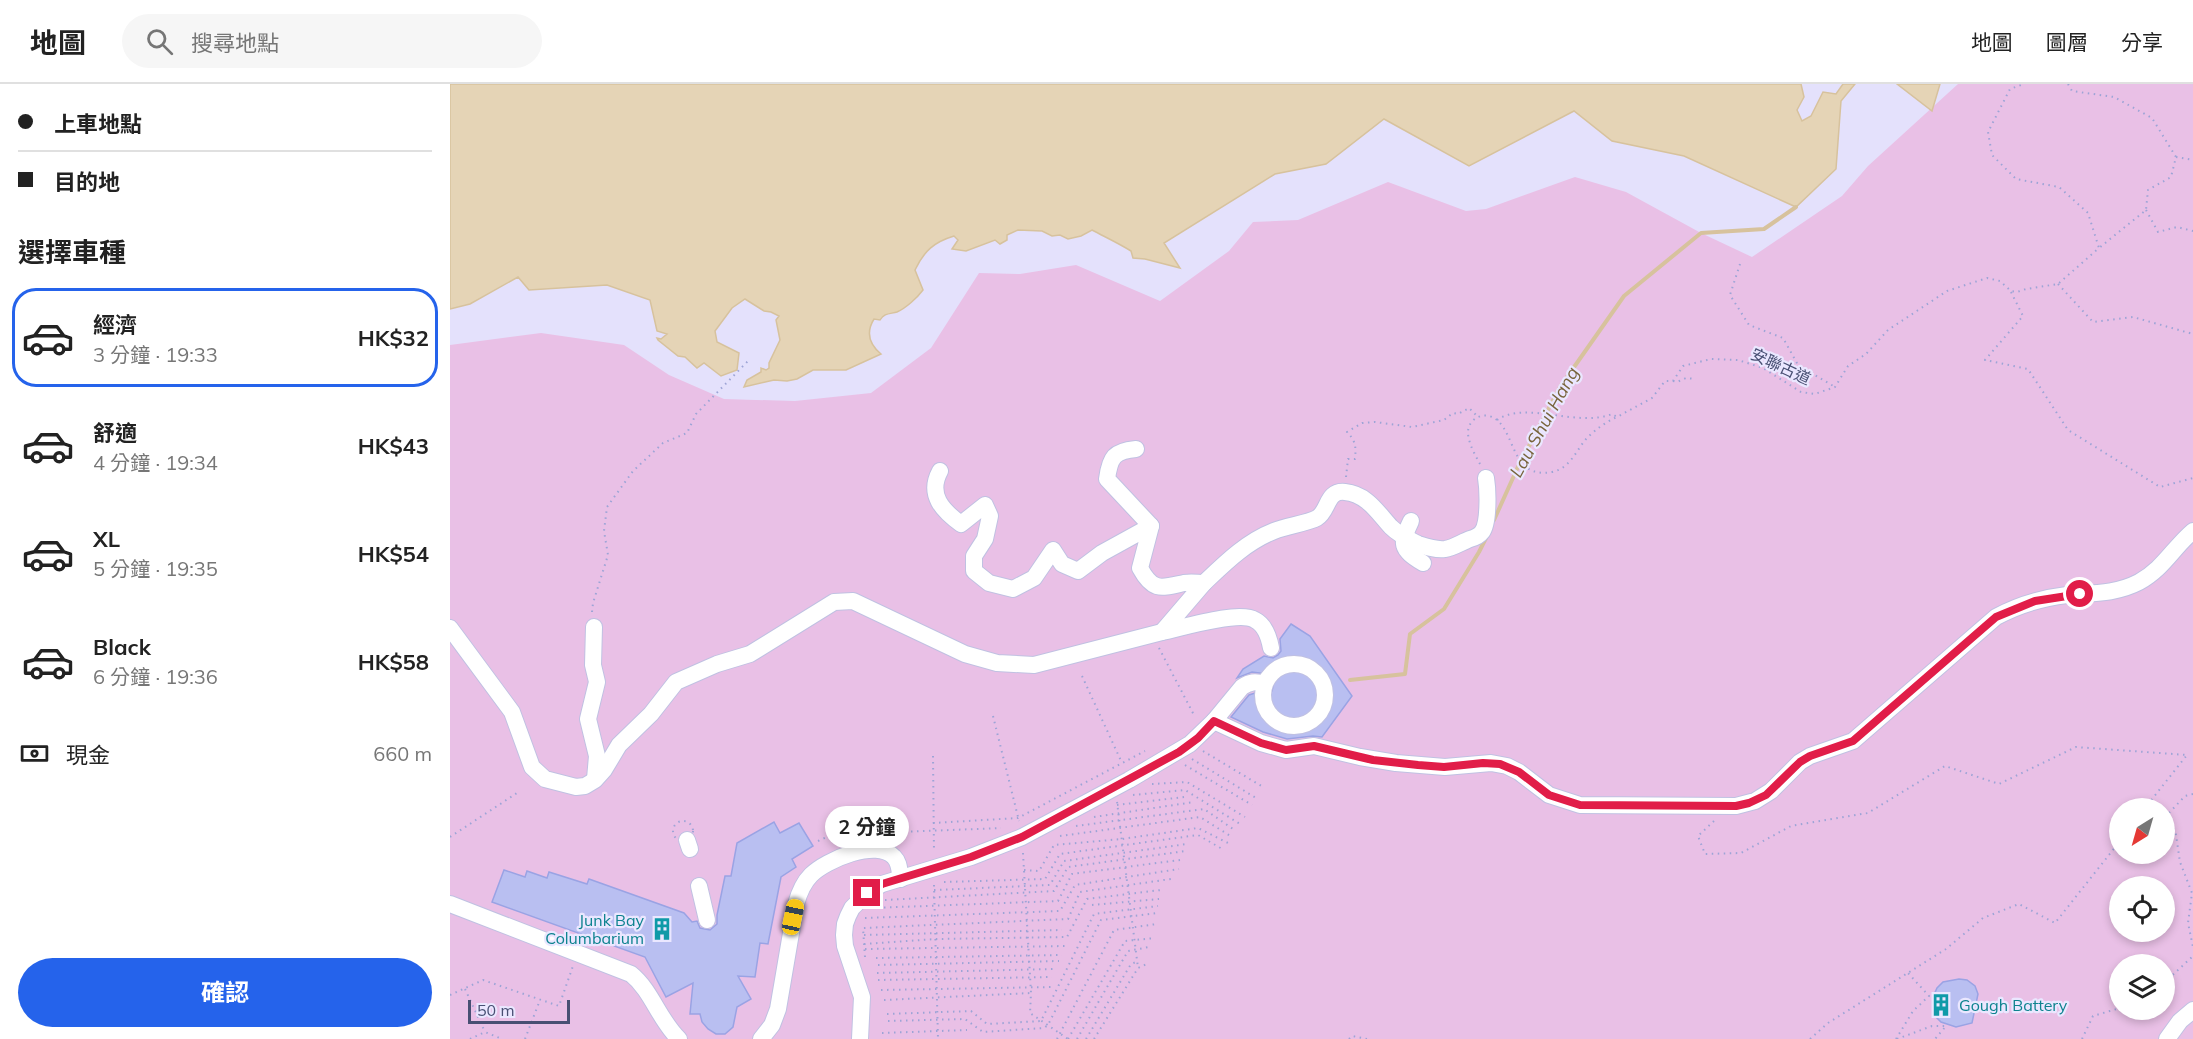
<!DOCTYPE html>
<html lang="zh-TW">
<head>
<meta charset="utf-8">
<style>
	:root { --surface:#fff; --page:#f6f6f6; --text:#222; --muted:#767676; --line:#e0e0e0; --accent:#2563eb }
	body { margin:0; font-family:Mulish,"Noto Sans TC",sans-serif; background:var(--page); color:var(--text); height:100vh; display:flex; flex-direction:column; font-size:22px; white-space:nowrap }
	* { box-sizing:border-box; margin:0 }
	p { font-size:20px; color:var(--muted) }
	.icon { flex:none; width:33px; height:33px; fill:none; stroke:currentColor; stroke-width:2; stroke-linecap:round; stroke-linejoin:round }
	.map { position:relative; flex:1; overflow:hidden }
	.details { display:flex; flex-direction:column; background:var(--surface); width:450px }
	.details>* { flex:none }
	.top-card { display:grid; align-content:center; height:132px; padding:0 18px; background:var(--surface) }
	.needle { width:39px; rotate:217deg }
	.controls { position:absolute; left:1659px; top:714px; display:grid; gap:12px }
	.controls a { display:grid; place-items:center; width:66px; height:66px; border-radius:50%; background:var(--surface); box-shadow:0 3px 9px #0003; font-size:30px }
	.scale { position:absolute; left:18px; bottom:15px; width:102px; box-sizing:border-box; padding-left:6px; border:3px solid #484f73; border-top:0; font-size:16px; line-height:21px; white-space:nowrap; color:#484f73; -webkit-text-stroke:4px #eae7ff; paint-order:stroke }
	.end { position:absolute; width:27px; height:27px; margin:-14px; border:8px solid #e11d48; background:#fff; box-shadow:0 0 0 3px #fff }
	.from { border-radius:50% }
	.bubble { position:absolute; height:42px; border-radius:21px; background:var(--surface); box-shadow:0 3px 9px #0003; font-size:20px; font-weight:700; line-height:42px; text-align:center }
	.car { position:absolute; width:18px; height:36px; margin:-18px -9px; border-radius:8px; box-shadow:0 0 4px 2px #0007; background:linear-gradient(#f5c518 24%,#345 0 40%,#f5c518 0 76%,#345 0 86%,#f5c518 0) }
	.top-card b { display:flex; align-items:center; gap:21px; height:57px; font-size:22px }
	.top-card b+b { border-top:2px solid var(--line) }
	.top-card i { width:15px; height:15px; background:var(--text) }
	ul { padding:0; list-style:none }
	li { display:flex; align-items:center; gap:18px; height:99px; margin:0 12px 9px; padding:0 6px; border:3px solid transparent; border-radius:24px }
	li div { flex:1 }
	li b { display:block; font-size:22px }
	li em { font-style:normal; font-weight:700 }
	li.current { border-color:var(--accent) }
	li>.icon { width:54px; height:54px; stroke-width:1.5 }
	h2 { padding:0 18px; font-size:27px; line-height:72px }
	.pay { display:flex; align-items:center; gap:15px; height:66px; padding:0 18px; font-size:22px }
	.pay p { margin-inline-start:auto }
	.action { display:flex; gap:12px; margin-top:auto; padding:12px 18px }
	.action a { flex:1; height:69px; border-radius:36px; background:var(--accent); color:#fff; font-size:24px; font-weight:700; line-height:69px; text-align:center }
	header { display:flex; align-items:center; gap:36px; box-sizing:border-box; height:84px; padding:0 30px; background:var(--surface); border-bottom:2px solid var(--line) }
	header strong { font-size:28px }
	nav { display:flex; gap:33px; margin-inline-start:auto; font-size:21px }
	.search { width:420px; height:54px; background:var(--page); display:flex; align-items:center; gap:15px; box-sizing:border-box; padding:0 21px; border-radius:33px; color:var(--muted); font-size:22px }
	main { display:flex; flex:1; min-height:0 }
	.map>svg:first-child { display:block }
</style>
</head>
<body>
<header>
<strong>地圖</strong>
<div class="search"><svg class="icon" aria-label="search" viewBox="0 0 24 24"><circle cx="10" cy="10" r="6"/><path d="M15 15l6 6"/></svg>搜尋地點</div>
<nav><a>地圖</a><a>圖層</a><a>分享</a></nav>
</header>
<main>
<section class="details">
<div class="top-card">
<b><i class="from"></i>上車地點</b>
<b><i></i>目的地</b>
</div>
<h2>選擇車種</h2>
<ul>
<li class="current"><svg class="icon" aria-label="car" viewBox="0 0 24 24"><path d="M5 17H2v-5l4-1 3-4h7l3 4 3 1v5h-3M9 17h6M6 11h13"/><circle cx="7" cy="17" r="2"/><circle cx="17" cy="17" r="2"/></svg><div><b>經濟</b><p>3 分鐘 · 19:33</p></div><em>HK$32</em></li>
<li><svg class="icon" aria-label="car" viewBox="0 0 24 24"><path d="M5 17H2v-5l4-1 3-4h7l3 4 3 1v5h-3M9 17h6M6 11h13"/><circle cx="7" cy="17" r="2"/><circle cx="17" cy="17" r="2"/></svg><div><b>舒適</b><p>4 分鐘 · 19:34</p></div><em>HK$43</em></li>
<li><svg class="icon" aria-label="car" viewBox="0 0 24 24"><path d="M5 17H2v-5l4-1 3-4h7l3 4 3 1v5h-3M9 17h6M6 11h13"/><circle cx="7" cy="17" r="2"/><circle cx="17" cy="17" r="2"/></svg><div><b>XL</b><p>5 分鐘 · 19:35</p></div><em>HK$54</em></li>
<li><svg class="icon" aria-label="car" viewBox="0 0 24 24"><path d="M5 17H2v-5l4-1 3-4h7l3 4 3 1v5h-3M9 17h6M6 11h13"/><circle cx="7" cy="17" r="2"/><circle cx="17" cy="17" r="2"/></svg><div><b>Black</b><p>6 分鐘 · 19:36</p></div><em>HK$58</em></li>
</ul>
<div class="pay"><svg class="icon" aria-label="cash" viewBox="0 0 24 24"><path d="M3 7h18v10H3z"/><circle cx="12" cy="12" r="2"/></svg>現金<p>660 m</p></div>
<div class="action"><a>確認</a></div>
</section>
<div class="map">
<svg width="1743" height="955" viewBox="0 0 1743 955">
	<rect width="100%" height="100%" fill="#e4e1fc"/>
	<!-- green -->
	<path fill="#e9c0e6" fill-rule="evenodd" d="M1508,0H1743V955H0V261L91,249L174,261L219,291L274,315L345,317L421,309L481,264L529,189L570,190L626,181L710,217L779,167L803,138L848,136L938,98L1016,127L1036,125L1125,93L1176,108L1251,149L1302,173L1392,112L1418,82ZM1670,724H1714V770H1670ZM1670,802H1714V848H1670ZM1670,880H1714V926H1670Z"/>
	<!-- water -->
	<g fill="#e5d4b6" stroke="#d7c29d" stroke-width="1.5">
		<path d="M0,0H1351L1354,13L1347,26L1352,37L1361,32L1373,8L1386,10L1393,0H1405L1391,17L1386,85L1346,123L1234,72L1162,57L1124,27L1019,82L934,35L876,80L825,90L714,159L730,184L695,175L683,174L681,167C668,159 655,153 642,146L631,152L618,155L610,151L602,152L592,147L568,146L557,151V156L550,160L545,156L516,167L502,165L508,156L504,152C484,158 474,167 465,186L473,206C467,214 456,224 447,228C440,230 434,229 430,236L424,235C416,248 419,260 431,270L396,286H363L347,295L337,297L324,296L294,303L297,296L311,288V284L316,286L319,284V279L330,256L326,236L329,232L321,228L314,227L295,215L282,224L265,247L267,258L289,269L287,286L271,292L254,279L247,284L235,273L228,272L208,256L207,254L211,255L217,250L207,247L200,216L157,201L79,206L68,193L20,220L0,225Z"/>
		<polygon points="1447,0 1490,0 1482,27"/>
	</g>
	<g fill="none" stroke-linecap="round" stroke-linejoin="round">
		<!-- stream -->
		<g stroke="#d7c29d" stroke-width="4">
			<polyline points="1044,436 1067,385 1110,303 1174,212 1251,149 1314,145 1346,123"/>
			<polyline points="900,596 955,590 960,550 994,525 1029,468 1036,454"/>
		</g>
	</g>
	<!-- building -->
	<g fill="#b9bff1" stroke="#9aa3e4" stroke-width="1.5">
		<polygon points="841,540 860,552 902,612 872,653 863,652 837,655 813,648 781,633 799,611 805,609 816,610 822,607 824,597 817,590 802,588 787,594 793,585 814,572 823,574 828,571 831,567 830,555"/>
		<polygon points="324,738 330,749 349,739 363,762 342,775 346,783 331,793 318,860 310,859 305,893 288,892 301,915 287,923 283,943 275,950 266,950 258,945 252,938 250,930 240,930 243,899 216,913 195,873 42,818 54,786 75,793 77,787 97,794 99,788 137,800 139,795 234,829 242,838 247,837 250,844 260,846 267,840 267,831 275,792 281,792 287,759"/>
		<polygon points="1509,895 1517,896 1525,902 1528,910 1522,939 1506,943 1491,938 1486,933 1484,928 1483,913 1487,904 1493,898"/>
	</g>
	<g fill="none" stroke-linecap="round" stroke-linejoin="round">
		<!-- minor casing -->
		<g stroke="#c0c1e2" stroke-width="18">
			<g id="minor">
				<path d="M686,365C664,367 660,373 657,395L701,442"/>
				<path d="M490,387C477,411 493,427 511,440L535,421L540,432L535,455L524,472V487L539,499L563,505L584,494L603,466L612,480L628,487L652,469L701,442L690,484C703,508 711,504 734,499C741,498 748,499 754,499L712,548C732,544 789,526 805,536C815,541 819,553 821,564"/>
				<path d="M961,437C950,460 950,465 973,479"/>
				<path d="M754,499C775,479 796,458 824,447C836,442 858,439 867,434C879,427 876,406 895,408C917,410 928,429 941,443C949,451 958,455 968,460C977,463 985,466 995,465C1003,464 1012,458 1020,455C1024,454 1029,452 1032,448C1039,439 1038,406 1036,394"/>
				<polyline points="144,543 143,581 147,598 138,635 147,672 145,695"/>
				<polyline points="0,544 62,628 82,683 95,695 126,703 135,702 145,696 154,686 169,661 201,630 226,598 267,580 300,570 384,518 403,517 515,570 547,579 584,581 712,548"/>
				<circle cx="844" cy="611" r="31"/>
				<path d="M764,637L811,659L836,666L864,662L910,673L946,679L995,683L1041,679L1057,682L1069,688L1099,711L1130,721L1286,722L1305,717L1321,707L1350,678L1360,672L1403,657L1546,533C1568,521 1592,514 1617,511C1643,509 1666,510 1689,498C1713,485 1723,464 1743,447"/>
				<polyline points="237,756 240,765"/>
				<polyline points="249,802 257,836"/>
				<path d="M0,820L181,890C202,907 209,936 229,955"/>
				<path d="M311,955L322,941L328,925L346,820C349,809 353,799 361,791C376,776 427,754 444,773C450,779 449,787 451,795"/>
				<path d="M410,955L412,913L395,862L394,851L395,840L398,832L402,824L417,809L432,800L521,773L572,753L679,696L740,660L764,637L792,603C800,598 805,597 814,600"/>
				<polyline points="1717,955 1730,937 1743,926"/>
			</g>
		</g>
		<!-- path -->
		<g stroke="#9da4d6" stroke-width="2" stroke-dasharray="1.5 4.5" stroke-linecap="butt">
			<polyline points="1618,0 1622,7 1664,13 1702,34 1726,73 1721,93 1698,106 1696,126 1649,164"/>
			<polyline points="1726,73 1743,76"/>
			<polyline points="1696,126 1708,148 1727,143 1743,147"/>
			<polyline points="1290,180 1280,211 1299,241 1333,254 1348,281 1385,303"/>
			<polyline points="1608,200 1643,238 1683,233 1743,250"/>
			<polyline points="1561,208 1573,232 1535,276 1578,285 1618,346 1710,403 1743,394"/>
			<polyline points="1223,297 1227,298 1236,294 1246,295"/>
			<path d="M1047,336C1076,316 1127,344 1162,330L1167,333L1202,314L1215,297H1223L1233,282L1261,275L1288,276L1313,284L1351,308L1365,310L1385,303L1398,282L1416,270L1438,246L1497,207L1537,194L1550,197L1561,207L1567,208L1576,205L1608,200L1649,164L1638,129L1609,103L1566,95L1542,71L1538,48L1560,5L1574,0"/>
			<path d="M1030,380C1025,371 1019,360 1018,350C1017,334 1035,326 1047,336C1066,352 1062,395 1102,388C1121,384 1126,366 1137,354C1146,345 1156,338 1167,333"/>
			<path d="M896,393L898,375H905C906,363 906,357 897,348L912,339L925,338L962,343L994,336L1003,329L1008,330L1019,324L1027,332"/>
			<polyline points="142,528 143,519 158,471 154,447 157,423 183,387 213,359 237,349 246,330 300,275"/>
			<polyline points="709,564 745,633"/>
			<polyline points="632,592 672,679"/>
			<polyline points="543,632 569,737"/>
			<polyline points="753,667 813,703"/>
			<polyline points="483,672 484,768"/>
			<polyline points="742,675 806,714"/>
			<polyline points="735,681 802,721"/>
			<polyline points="702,700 737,698 795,733"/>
			<polyline points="1743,710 1735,712 1718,730 1726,751 1730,778 1742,809 1738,839 1743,863"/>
			<polyline points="683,711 735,706 790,740"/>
			<polyline points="667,718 688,884"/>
			<polyline points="667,721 734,713"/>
			<polyline points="644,733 744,718"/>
			<polyline points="1264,737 1248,752 1255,770 1291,769 1341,742 1418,729 1495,682 1549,700 1626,663 1737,671 1695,724"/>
			<circle cx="233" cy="747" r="10"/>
			<polyline points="483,739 568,734 695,667"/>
			<polyline points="626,742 754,725 786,747"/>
			<polyline points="425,749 551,744"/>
			<polyline points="610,752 750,733 782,753"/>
			<polyline points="0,753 67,709"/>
			<polyline points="368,757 379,752 416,750"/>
			<polyline points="573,769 581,909 580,929 618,955"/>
			<polyline points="574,786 589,787 604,761 672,755 748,744 778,759"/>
			<polyline points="494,798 595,795 610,770 748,751 774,766"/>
			<polyline points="484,801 488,955"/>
			<polyline points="484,806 600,801 614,777 737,760"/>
			<polyline points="435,816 604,807 618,783 736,767"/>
			<polyline points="642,821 709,815"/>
			<polyline points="422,824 608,817 622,790 730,776"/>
			<polyline points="415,834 610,827 625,801 729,785"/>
			<polyline points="414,851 612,846"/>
			<polyline points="414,860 486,855 617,853 637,815 711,806"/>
			<polyline points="415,865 616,862"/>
			<polyline points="415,873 413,844 618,835 630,808 721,795"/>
			<polyline points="426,874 612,871"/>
			<polyline points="428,881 609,877"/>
			<polyline points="427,889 604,885"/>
			<polyline points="428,896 602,893"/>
			<polyline points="1714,899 1743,872"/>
			<polyline points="15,905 35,948"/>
			<polyline points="431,906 602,903"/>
			<polyline points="0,911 33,896 109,922 123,882"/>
			<polyline points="434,916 581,909"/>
			<polyline points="437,930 521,927 537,940 591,937 644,830 708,822"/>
			<polyline points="438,937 515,935 533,948 594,944 598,941 651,836 708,829"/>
			<polyline points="432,949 517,946"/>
			<polyline points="20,955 35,948 52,955"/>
			<polyline points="75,955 90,916"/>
			<polyline points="607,955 664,846 707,840"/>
			<polyline points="618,955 675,857 705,854"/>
			<polyline points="627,955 678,867 699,863"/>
			<polyline points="636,955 681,880 686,878"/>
			<polyline points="644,955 688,884 699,879"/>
			<polyline points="899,955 902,952 917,955"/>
			<polyline points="1360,955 1378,939 1496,865 1533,834 1569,820 1605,839 1670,757"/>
			<polyline points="1446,955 1463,927 1479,912 1458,889"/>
			<polyline points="1447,955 1482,942 1496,942 1485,955"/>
			<polyline points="1632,955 1643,932 1670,924"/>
		</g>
		<!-- minor -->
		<use href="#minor" stroke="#fff" stroke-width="16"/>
	</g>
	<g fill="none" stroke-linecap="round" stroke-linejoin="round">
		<!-- route -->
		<polyline stroke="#e11d48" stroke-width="8" points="417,809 432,800 521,773 572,753 729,668 748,654 764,637 811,659 836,666 864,662 923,676 968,681 994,683 1033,679 1050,680 1069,688 1099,711 1130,721 1286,722 1299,719 1316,711 1350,678 1360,672 1403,657 1546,533 1585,517 1630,510"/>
	</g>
	<!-- icons -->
	<defs>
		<g id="building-bare" transform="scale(1.8)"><path d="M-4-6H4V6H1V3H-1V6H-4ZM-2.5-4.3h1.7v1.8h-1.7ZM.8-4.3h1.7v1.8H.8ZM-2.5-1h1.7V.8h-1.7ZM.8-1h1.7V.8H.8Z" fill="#0f9aa8" stroke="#eae7ff" stroke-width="2.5" paint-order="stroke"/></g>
	</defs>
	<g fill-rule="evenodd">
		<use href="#building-bare" x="212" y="845"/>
		<use href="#building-bare" x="1491" y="921"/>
	</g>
	<g text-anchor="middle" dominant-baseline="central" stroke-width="4.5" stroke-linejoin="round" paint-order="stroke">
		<!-- street labels -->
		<g font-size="16" fill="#484f73" stroke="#eae7ff">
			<text transform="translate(1331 282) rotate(25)">安聯古道</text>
		</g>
		<!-- culture labels -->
		<g font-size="16" fill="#0d838f" stroke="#eae7ff" text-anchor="end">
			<text x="194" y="836">Junk Bay<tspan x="194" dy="18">Columbarium</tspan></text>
			<text x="1509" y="921" text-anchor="start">Gough Battery</text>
		</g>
		<!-- water labels -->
		<g font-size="18" font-style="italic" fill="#78643c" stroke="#eae7ff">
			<text transform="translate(1094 338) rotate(-61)">Lau Shui Hang</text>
		</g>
	</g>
</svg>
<div class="controls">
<a><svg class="needle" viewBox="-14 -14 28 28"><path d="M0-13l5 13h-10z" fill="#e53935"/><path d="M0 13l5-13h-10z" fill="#767676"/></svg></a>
<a><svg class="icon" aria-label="locate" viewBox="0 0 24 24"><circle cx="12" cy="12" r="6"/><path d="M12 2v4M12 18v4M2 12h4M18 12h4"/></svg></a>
<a><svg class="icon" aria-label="layers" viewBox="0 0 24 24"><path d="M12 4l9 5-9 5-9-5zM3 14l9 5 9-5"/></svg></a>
</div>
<div class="scale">50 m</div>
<i class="end from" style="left:1630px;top:510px"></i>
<i class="end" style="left:417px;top:809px"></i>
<div class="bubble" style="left:375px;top:722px;width:84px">2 分鐘</div>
<i class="car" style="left:343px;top:833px;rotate:12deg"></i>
</div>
</main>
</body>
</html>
